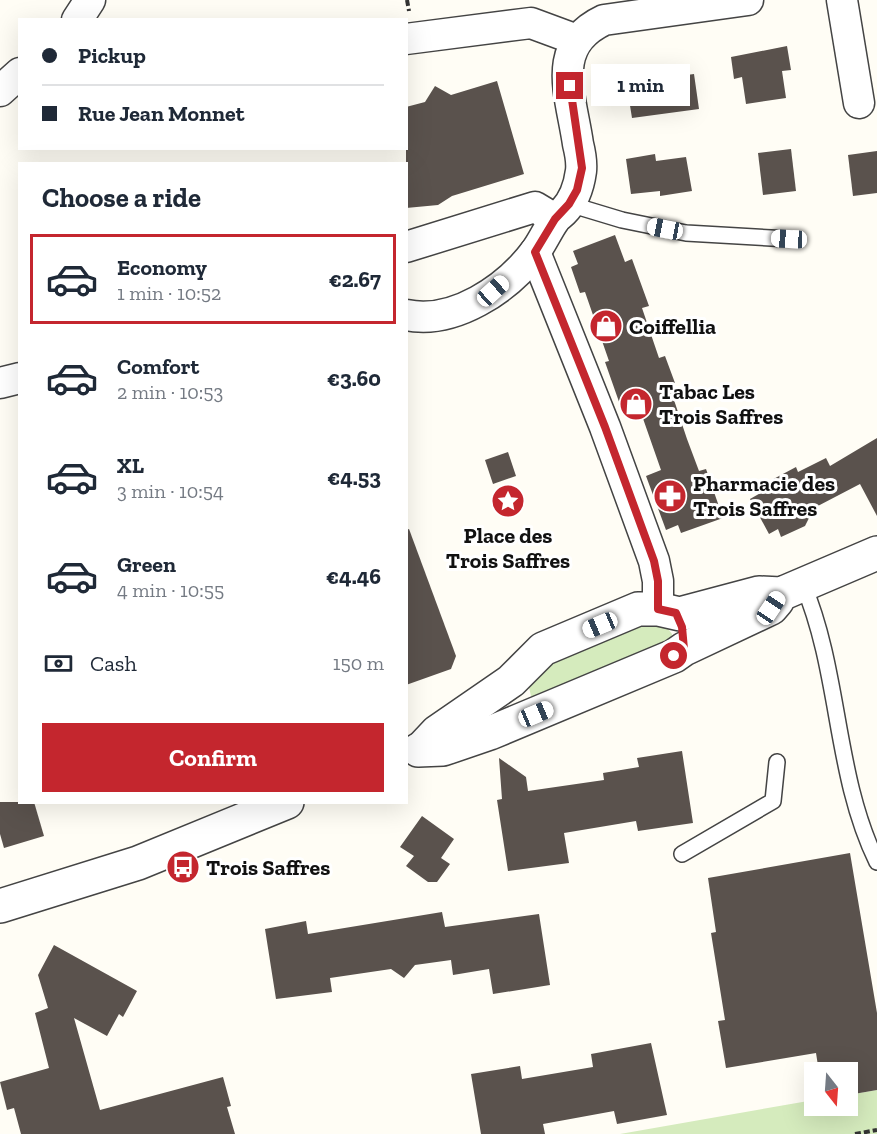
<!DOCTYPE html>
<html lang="en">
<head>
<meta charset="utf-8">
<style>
	:root { --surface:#fff; --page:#f6f6f7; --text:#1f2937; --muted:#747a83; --line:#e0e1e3; --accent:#c4262e }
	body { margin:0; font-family:"Zilla Slab",serif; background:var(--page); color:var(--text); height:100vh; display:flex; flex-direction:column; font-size:22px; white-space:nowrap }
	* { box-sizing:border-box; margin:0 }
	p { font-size:20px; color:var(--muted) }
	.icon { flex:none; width:33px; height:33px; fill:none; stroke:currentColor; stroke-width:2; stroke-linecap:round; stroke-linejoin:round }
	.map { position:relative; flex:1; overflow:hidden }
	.panel { position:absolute; left:18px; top:162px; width:390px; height:642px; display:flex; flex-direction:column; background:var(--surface); border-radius:0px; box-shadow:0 6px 24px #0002 }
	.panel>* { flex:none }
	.guide { position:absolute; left:18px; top:18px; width:390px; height:132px; border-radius:0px; box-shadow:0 6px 24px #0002; display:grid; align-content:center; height:132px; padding:0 24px; background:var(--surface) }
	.needle { width:39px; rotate:163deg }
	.buttons { position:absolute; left:804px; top:1062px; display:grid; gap:12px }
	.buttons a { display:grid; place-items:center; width:54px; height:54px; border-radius:0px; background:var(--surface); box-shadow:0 6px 24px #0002; font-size:30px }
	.end { position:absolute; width:27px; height:27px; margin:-14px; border:8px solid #c4262e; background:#fff; box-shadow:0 0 0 3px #fff }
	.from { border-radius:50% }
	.bubble { position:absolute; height:42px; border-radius:0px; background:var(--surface); box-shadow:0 6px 24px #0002; font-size:20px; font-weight:700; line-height:42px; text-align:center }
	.car { position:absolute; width:18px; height:36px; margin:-18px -9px; border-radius:8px; box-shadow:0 0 4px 2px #0007; background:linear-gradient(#fff 24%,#345 0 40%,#fff 0 76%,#345 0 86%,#fff 0) }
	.guide b { display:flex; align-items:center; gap:21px; height:57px; font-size:22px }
	.guide b+b { border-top:2px solid var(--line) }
	.guide i { width:15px; height:15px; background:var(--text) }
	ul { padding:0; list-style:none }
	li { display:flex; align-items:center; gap:18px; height:90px; margin:0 12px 9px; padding:0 12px; border:3px solid transparent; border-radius:0px }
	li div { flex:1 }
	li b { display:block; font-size:22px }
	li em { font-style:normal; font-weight:700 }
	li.selected { border-color:var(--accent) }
	li>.icon { width:54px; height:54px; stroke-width:1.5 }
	h2 { padding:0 24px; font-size:27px; line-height:72px }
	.pay { display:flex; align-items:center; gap:15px; height:66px; padding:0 24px; font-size:22px }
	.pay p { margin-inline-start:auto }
	.primary-button { display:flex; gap:12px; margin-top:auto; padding:12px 24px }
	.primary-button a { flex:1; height:69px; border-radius:0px; background:var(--accent); color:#fff; font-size:24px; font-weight:700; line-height:69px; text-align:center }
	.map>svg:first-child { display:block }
</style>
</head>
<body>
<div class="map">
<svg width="877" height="1134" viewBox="0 0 877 1134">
	<rect width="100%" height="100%" fill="#fffdf5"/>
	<!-- green -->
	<g fill="#d5ebbd">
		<path d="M663,622L672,634L671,643L541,702L531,696L528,683L529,672C569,655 622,625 663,622Z"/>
		<polygon points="877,1090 877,1134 620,1134 814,1100 814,1106 848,1106 848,1095"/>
	</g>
	<!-- building -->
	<g fill="#5a524d">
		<polygon points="787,46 791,70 782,71 786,98 746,104 742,77 734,79 731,57"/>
		<polygon points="694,74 699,109 632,118 627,87 658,83 658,79"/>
		<polygon points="497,81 524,174 452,196 438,205 406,208 406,107 425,102 435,86 451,95"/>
		<polygon points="791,149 796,191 763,195 758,153"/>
		<polygon points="877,151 877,193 853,196 848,155"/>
		<polygon points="655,154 656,161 686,157 692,191 660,196 660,191 631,194 626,159"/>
		<polygon points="615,235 625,262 632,259 649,306 642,308 659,358 665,356 675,383 669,385 687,439 699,471 706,469 723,518 681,533 678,525 666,530 646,476 661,470 640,410 624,416 605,362 609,361 585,292 580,293 571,267 578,264 573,251"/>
		<polygon points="877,438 877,516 860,484 814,508 805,526 781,537 778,529 769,534 750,499 769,488 766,483 796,467 798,472 826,458 830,466"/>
		<polygon points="508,452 516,476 493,484 485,460"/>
		<polygon points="409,529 456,656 451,669 406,685 406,530"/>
		<polygon points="682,751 693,823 638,831 636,821 564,833 569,863 508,871 497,800 502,799 499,758 526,777 528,791 604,780 603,773 639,767 637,758"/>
		<polygon points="0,802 34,802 44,836 4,848 0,834"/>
		<polygon points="422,816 454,839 441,858 450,864 437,882 428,882 406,866 414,856 400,847"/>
		<polygon points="850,853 877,1013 877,1090 848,1095 848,1072 819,1072 816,1053 726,1068 718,1021 725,1020 711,933 716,932 708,878"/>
		<polygon points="442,912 445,927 539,914 550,985 493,994 489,969 453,975 451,960 415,965 404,978 391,969 330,978 332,992 276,999 265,929 306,921 308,934"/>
		<polygon points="54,945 137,991 123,1017 119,1014 107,1036 74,1018 100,1110 223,1077 231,1106 227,1107 235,1134 21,1134 14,1108 7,1110 0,1082 49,1068 35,1013 48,1008 38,975"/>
		<polygon points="651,1043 667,1115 617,1124 614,1111 543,1124 545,1134 481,1134 471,1074 520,1066 522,1079 593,1067 591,1054"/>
	</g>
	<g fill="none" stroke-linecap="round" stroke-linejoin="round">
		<!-- service casing -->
		<g stroke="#444" stroke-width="18">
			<g id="service">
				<polyline points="569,204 622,220 686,233 789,239"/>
				<path d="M803,584C841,674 834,774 877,862"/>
				<polyline points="682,854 773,801 777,762"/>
			</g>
		</g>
		<!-- minor casing -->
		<g stroke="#444" stroke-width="33">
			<g id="minor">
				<polyline points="842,0 859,103"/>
				<polyline points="77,20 90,0"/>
				<polyline points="406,39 531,23 577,40"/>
				<polyline points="0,91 20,73"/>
				<polyline points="406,247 535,207 555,219"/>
				<polyline points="535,252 605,427 654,561 658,581 658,609"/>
				<path d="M406,315C454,325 507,289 535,252C542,243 547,231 554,221C556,217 560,215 563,212C574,201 579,186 581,171C582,162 580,152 578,144C571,95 549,46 604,20L748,0"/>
				<polyline points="0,383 20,378"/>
			</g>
		</g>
		<!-- tertiary casing -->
		<g stroke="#444" stroke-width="36">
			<g id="tertiary">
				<polyline points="421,749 437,732 511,681 543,649 638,609 658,609 680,614 759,593 781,594 877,553"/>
				<polyline points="418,750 443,749 490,733 674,656 684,649 771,608 777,601"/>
				<polyline points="0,906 138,863 287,802"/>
			</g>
		</g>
		<!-- path -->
		<g stroke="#333" stroke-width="4" stroke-dasharray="6 3" stroke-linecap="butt">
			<polyline points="407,0 409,11"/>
			<polyline points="855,1134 877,1130"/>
		</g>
		<!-- service -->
		<use href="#service" stroke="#fff" stroke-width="15"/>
		<!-- minor -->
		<use href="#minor" stroke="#fff" stroke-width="30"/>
		<!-- tertiary -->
		<use href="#tertiary" stroke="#fff" stroke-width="33"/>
	</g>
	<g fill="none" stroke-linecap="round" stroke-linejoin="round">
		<!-- route -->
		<polyline stroke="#c4262e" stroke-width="8" points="570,86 582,168 577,190 569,204 555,219 535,252 605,427 654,561 658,581 658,609 676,613 682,627 684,649 674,656"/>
	</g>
	<!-- icons -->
	<defs>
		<g id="shop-disc" transform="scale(1.725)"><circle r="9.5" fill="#c4262e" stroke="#fff"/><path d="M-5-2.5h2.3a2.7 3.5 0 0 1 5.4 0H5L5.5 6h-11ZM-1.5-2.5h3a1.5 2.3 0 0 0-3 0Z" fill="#fff"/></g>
		<g id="pharmacy-disc" transform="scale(1.725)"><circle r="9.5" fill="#c4262e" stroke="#fff"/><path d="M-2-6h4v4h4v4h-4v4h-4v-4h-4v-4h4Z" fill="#fff"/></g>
		<g id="sight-disc" transform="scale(1.725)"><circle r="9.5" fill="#c4262e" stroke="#fff"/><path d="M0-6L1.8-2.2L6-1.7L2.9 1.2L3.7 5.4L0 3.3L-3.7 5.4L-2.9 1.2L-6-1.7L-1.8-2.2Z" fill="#fff"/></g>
		<g id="bus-disc" transform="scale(1.725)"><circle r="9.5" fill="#c4262e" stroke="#fff"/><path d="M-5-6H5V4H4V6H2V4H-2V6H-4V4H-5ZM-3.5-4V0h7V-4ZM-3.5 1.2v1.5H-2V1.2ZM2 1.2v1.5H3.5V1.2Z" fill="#fff"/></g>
	</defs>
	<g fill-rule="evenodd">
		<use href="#shop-disc" x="606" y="326"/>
		<use href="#shop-disc" x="636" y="404"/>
		<use href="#pharmacy-disc" x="670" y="496"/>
		<use href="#sight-disc" x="508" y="501"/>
		<use href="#bus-disc" x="183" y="867"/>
	</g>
	<g text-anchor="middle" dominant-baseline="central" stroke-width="6" stroke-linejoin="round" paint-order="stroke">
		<!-- poi labels -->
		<g font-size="22" font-weight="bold" fill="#111" stroke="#fff" text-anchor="start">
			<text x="629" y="326">Coiffellia</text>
			<text x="659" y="391">Tabac Les<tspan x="659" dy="25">Trois Saffres</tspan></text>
			<text x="693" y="483">Pharmacie des<tspan x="693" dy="25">Trois Saffres</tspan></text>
			<text x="508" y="535" text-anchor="middle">Place des<tspan x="508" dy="25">Trois Saffres</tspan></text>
			<text x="206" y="867">Trois Saffres</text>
		</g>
	</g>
</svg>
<div class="buttons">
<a><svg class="needle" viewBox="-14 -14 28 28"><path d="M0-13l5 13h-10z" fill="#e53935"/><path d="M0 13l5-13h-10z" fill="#747a83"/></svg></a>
</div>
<i class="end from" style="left:674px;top:656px"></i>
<i class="end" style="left:570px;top:86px"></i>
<div class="bubble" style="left:591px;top:64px;width:99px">1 min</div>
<i class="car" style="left:665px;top:229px;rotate:281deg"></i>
<i class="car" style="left:789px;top:239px;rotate:273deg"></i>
<i class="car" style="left:493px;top:291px;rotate:48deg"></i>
<i class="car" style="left:771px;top:608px;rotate:34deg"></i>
<i class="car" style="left:600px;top:625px;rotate:247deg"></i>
<i class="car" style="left:536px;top:714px;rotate:67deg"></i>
<div class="guide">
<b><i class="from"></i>Pickup</b>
<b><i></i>Rue Jean Monnet</b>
</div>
<section class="panel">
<h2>Choose a ride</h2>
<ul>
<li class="selected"><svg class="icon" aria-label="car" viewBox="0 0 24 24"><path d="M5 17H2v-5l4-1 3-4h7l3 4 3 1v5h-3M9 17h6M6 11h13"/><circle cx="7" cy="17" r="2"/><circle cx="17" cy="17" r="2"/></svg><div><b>Economy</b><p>1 min · 10:52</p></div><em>€2.67</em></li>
<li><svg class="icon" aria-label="car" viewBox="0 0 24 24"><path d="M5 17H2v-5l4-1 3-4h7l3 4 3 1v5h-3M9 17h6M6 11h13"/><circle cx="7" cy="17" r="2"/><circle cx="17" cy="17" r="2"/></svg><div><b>Comfort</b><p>2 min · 10:53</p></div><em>€3.60</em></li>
<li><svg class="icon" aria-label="car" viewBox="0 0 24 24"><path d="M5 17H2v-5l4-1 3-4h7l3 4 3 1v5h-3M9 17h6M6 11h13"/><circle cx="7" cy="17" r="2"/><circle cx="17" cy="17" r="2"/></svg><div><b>XL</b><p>3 min · 10:54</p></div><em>€4.53</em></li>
<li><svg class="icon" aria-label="car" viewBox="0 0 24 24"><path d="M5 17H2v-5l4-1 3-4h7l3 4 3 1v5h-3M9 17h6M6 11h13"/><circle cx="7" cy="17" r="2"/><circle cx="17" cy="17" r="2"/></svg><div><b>Green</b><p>4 min · 10:55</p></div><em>€4.46</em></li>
</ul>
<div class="pay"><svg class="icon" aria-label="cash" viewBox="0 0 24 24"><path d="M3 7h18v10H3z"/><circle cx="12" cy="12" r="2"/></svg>Cash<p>150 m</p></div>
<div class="primary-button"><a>Confirm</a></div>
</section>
</div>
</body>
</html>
